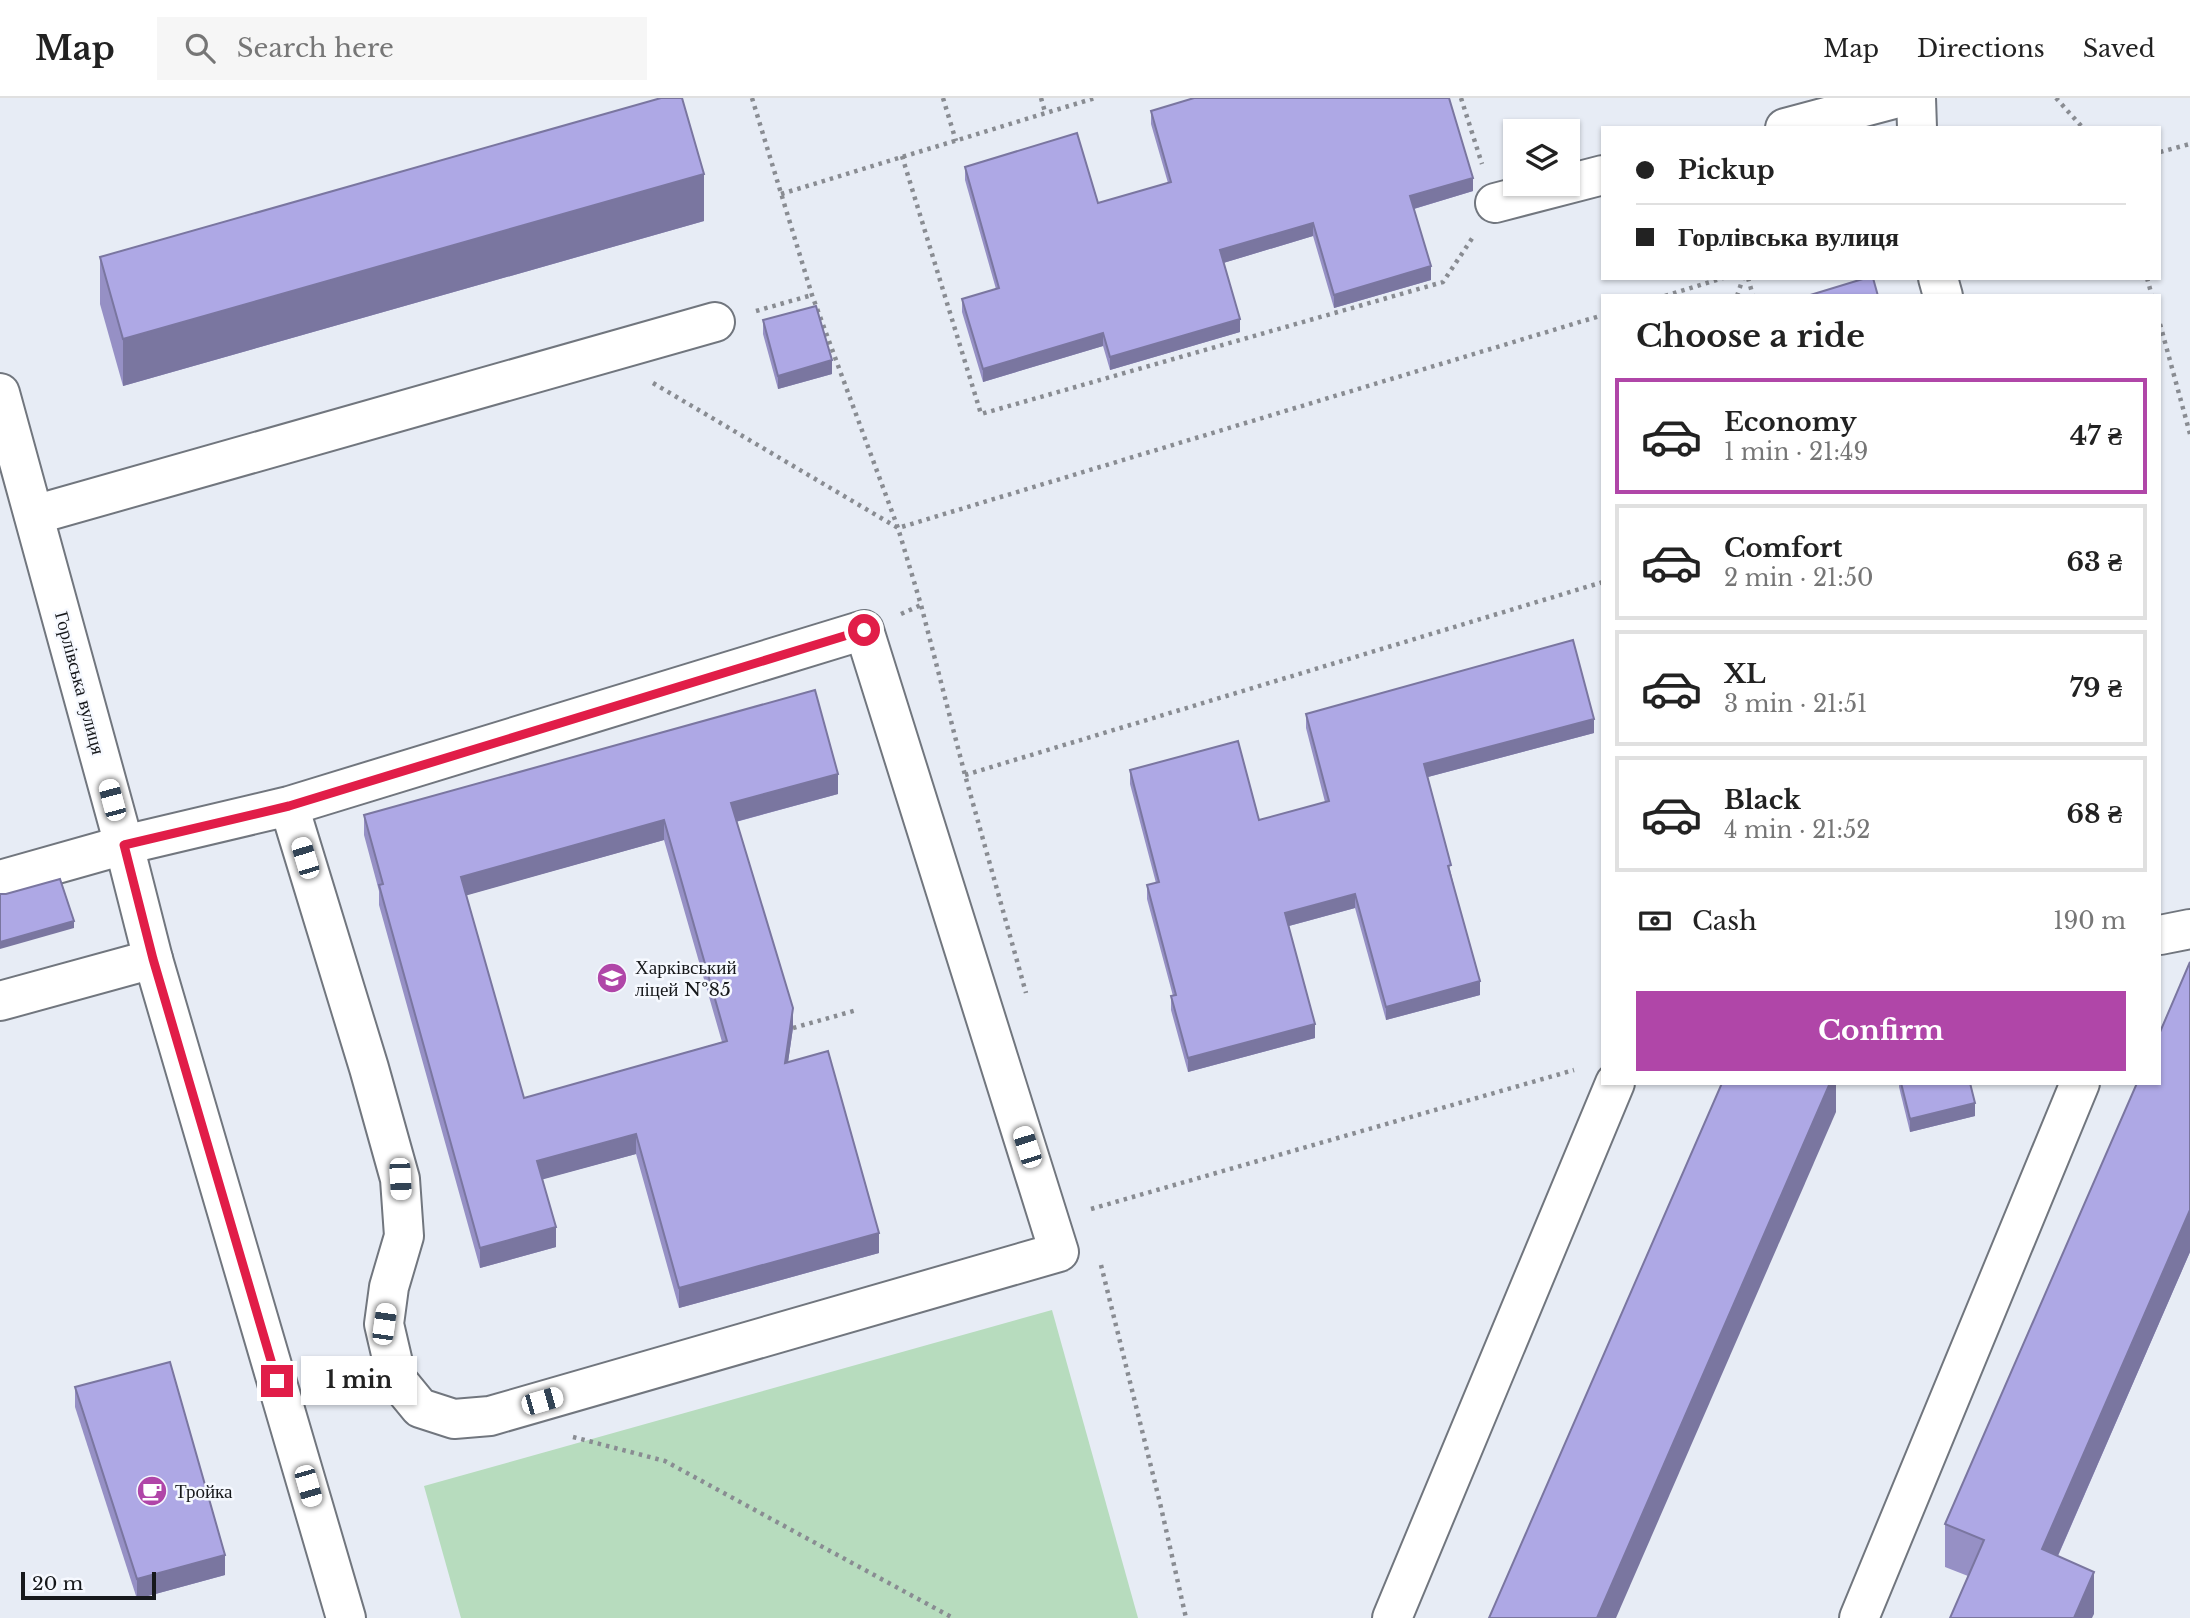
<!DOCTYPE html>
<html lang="en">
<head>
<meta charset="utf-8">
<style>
	:root { --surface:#fff; --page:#f6f6f6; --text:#222; --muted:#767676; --line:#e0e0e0; --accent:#b046a8 }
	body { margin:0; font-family:"Libre Baskerville",serif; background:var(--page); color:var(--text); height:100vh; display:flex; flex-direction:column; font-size:26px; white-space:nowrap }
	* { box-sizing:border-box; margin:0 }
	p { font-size:23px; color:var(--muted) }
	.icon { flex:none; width:38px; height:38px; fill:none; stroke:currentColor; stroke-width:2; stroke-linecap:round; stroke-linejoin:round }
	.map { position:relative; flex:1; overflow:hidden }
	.side { position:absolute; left:1601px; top:196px; width:560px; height:791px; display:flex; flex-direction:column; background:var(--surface); border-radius:0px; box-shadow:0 2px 5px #0004 }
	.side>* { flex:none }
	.banner { position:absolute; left:1601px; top:28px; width:560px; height:154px; border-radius:0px; box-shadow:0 2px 5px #0004; display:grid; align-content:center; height:154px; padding:0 35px; background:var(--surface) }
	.fabs { position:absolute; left:1503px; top:21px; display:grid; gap:14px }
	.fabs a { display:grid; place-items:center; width:77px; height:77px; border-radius:0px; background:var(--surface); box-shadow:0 2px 5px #0004; font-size:35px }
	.scale { position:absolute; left:21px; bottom:18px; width:135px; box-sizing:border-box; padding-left:7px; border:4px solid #16181b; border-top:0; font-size:19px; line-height:24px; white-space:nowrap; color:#16181b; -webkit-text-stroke:5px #f6f9ff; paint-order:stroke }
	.end { position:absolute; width:32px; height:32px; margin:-16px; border:9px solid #e11d48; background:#fff; box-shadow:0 0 0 4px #fff }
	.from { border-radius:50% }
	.bubble { position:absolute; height:49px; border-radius:0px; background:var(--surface); box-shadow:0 2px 5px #0004; font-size:23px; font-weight:700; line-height:49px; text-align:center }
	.car { position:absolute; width:21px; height:42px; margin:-21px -10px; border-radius:9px; box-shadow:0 0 5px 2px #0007; background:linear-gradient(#fff 24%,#345 0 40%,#fff 0 76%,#345 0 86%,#fff 0) }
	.banner b { display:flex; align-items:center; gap:24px; height:66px; font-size:26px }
	.banner b+b { border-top:2px solid var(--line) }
	.banner i { width:18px; height:18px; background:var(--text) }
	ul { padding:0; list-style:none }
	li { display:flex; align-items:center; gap:21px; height:116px; margin:0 14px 10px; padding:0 21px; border:4px solid var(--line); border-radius:0px }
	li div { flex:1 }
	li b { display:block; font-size:26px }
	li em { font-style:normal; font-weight:700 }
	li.active { border-color:var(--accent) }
	li>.icon { width:63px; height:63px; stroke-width:1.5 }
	h2 { padding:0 35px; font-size:32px; line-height:84px }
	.pay { display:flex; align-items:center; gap:18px; height:77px; padding:0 35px; font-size:26px }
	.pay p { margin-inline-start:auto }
	.cta { display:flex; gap:14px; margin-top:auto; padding:14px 35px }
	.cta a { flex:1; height:80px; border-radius:0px; background:var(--accent); color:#fff; font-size:28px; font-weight:700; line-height:80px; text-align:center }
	header { display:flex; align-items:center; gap:42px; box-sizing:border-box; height:98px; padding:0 35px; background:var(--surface); border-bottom:2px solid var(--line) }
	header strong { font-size:33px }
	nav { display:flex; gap:38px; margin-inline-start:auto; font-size:24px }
	.search { width:490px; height:63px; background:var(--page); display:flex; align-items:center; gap:18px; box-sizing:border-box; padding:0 24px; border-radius:0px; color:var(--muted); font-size:26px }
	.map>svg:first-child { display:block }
</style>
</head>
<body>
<header>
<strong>Map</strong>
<div class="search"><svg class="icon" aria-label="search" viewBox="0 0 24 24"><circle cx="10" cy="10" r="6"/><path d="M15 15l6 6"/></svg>Search here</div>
<nav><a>Map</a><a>Directions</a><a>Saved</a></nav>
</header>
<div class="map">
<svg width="2190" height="1520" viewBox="0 0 2190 1520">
	<rect width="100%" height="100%" fill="#e7ecf5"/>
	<!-- garden -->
	<polygon fill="#b7dcbe" points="1052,1212 1138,1520 461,1520 424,1388"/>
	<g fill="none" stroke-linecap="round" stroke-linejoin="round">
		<!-- minor casing -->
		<g stroke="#71767e" stroke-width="42">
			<g id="minor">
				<polyline points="1916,0 1917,30"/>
				<polyline points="1785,30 1898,0"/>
				<polyline points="1495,105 1603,77"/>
				<polyline points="1938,180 1943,198"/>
				<polyline points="0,295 124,747 153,861 346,1520"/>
				<polyline points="34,417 715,224"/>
				<polyline points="0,782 124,747 289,708 864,532 1059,1154 490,1318 454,1321 420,1310 397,1282 384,1226 389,1189 404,1138 400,1081 369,970 289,708"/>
				<polyline points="2160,837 2190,831"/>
				<polyline points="0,903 153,861"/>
				<polyline points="1392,1520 1615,985"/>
				<polyline points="1859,1520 2080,985"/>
			</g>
		</g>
		<!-- path -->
		<g stroke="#898c92" stroke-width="4.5" stroke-dasharray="3.5 5" stroke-linecap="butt">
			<polyline points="752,0 812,197 898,430 921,507 965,677 1026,895"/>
			<polyline points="943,0 956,43"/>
			<polyline points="1041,0 1045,14"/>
			<polyline points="1461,0 1482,66"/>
			<polyline points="2056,0 2083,30"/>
			<polyline points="2160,54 2190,46"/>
			<polyline points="902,58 981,316 1443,184 1473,139"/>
			<polyline points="781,96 1095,0"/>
			<polyline points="1748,180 1753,198"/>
			<polyline points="2147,180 2152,198"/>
			<polyline points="1665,198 1723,180"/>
			<polyline points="1737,198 1743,180"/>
			<polyline points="756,213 812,197"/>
			<polyline points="2160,226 2190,336"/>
			<polyline points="653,285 898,430 1603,217"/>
			<polyline points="901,516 921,507"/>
			<polyline points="965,677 1603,484"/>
			<polyline points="793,930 857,912"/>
			<polyline points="1091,1111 1574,972"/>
			<polyline points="1101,1167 1160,1405 1186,1520"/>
			<polyline points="573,1339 665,1363 953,1520"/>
		</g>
		<!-- minor -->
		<use href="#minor" stroke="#fff" stroke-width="38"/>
	</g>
	<!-- wall -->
	<g fill="#9690c5" fill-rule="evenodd">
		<polygon points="1151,13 1473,93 1414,111 1431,182 1334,210 1313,138 1223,165 1240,234 1110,272 1103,248 983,284 962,214 962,201 996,191 965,82 965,69 1098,105 1168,85 1151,26"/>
		<polygon points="704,123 123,288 100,206 100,159"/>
		<polygon points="763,222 832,276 778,291 763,236"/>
		<polygon points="1306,616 1594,635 1428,679 1480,897 1386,922 1355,810 1289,828 1315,940 1188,974 1171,912 1171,898 1173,898 1147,801 1147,787 1156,785 1130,686 1130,672 1259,722 1325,704 1306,630"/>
		<path d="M838,696L736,724L793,930L788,964L879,1155L679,1210L636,1056L542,1081L556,1149L480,1170L379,807V793L364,737V717ZM664,742L722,944L524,1000L466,797Z"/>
		<polygon points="2190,864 2190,1154 2058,1458 2094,1516 1968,1478 1945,1469 1945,1426"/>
		<polygon points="1899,985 1970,985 1975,1018 1910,1034 1899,989"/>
		<polygon points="75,1289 225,1477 137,1501 75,1309"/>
	</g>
	<!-- shaded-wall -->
	<g fill="#7a76a0">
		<polygon points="704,76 704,123 123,288 123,241"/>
		<polygon points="1473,80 1473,93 1410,112 1410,98"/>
		<polygon points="1313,125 1313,138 1220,166 1220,152"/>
		<polygon points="1431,168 1431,182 1334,210 1334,197"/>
		<polygon points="1240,221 1240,234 1110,272 1110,259"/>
		<polygon points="1103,235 1103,248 983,284 983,271"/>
		<polygon points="832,262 832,276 778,291 778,278"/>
		<polygon points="1594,621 1594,635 1424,680 1424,666"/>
		<polygon points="838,676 838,696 731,725 731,705"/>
		<polygon points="664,722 664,742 461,799 461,779"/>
		<polygon points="1355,796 1355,810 1285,829 1285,815"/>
		<polygon points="74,823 74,830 0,851 0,844"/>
		<polygon points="1480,883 1480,897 1386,922 1386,909"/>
		<polygon points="793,910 793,930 785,985 785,965"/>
		<polygon points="1315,926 1315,940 1188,974 1188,960"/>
		<polygon points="1830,985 1836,985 1836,1014 1616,1520 1597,1520"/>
		<polygon points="1975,1005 1975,1018 1910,1034 1910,1021"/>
		<polygon points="636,1036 636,1056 537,1083 537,1063"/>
		<polygon points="2190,1112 2190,1154 2042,1494 2042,1451"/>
		<polygon points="556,1129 556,1149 480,1170 480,1150"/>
		<polygon points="879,1135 879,1155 679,1210 679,1190"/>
		<polygon points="225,1457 225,1477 137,1501 137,1481"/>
		<polygon points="2094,1474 2094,1516 2092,1520 2074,1520"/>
	</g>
	<!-- building -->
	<g fill="#aea8e5" stroke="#7a76a0" stroke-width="2" fill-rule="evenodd">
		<polygon points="661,0 682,0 704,76 123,241 100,159"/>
		<polygon points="1194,0 1449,0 1473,80 1410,98 1431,168 1334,197 1313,125 1220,152 1240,221 1110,259 1103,235 983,271 962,201 999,190 965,69 1077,35 1098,105 1171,84 1151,13"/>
		<polygon points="1866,180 1873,180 1878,198 1807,198"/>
		<polygon points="816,208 832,262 778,278 763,222"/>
		<polygon points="1573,542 1594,621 1424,666 1451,767 1448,768 1480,883 1386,909 1355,796 1285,815 1315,926 1188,960 1171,898 1176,897 1147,787 1159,784 1130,672 1238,643 1259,722 1329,703 1306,616"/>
		<path d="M815,592L838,676L731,705L793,910L785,965L828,953L879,1135L679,1190L636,1036L537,1063L556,1129L480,1150L379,787L383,786L364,717ZM664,722L727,943L524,1000L461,779Z"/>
		<polygon points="60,781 74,823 0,844 0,796 6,796"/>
		<polygon points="2190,864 2190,1112 2042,1451 2094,1474 2074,1520 1950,1520 1984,1442 1945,1426 2137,985 2160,985 2160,934"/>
		<polygon points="1722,985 1830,985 1597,1520 1489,1520"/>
		<polygon points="1901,985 1970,985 1975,1005 1910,1021"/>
		<polygon points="170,1264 225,1457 137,1481 75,1289"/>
	</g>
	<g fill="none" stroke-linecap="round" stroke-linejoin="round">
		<!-- route -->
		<polyline stroke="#e11d48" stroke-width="9" points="277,1283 153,861 124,747 289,708 864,532"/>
	</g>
	<!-- icons -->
	<defs>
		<g id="school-disc" transform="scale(1.575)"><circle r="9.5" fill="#b046a8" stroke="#f6f9ff"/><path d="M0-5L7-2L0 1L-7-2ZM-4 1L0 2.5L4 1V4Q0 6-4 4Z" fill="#fff"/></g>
		<g id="cafe-disc" transform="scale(1.575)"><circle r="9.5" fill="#b046a8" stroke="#f6f9ff"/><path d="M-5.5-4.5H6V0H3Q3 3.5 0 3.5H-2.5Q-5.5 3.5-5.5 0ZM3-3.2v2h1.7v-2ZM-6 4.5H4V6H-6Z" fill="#fff"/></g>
	</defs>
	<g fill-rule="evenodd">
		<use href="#school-disc" x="612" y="880"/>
		<use href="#cafe-disc" x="152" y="1393"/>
	</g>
	<g text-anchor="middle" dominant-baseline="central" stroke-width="5" stroke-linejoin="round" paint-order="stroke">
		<!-- street labels -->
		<g font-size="19" fill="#16181b" stroke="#f6f9ff">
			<text transform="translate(80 585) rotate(75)">Горлівська вулиця</text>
		</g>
		<!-- poi labels -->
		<g font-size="19" fill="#16181b" stroke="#f6f9ff" text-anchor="start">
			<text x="635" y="869">Харківський<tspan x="635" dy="22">ліцей №85</tspan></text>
			<text x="175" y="1393">Тройка</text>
		</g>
	</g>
</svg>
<div class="fabs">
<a><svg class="icon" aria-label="layers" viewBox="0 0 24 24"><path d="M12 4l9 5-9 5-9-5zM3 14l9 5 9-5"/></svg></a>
</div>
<div class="scale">20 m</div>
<i class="end from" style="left:864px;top:532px"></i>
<i class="end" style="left:277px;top:1283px"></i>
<div class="bubble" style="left:301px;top:1258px;width:116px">1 min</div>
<i class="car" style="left:112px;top:702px;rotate:345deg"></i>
<i class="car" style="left:305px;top:760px;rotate:343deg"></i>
<i class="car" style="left:1027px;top:1049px;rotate:342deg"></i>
<i class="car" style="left:400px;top:1081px;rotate:177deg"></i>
<i class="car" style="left:384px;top:1226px;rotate:8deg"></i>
<i class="car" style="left:542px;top:1303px;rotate:74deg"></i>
<i class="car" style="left:308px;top:1388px;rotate:164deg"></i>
<div class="banner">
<b><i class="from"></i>Pickup</b>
<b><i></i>Горлівська вулиця</b>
</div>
<section class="side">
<h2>Choose a ride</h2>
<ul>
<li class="active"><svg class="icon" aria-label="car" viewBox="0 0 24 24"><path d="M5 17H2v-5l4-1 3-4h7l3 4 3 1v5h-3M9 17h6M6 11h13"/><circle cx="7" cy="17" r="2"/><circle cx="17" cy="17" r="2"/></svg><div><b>Economy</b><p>1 min · 21:49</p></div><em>47 ₴</em></li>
<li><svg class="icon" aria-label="car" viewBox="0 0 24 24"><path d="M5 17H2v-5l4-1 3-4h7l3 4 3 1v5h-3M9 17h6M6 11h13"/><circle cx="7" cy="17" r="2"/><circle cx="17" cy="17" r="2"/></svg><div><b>Comfort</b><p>2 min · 21:50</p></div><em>63 ₴</em></li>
<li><svg class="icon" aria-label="car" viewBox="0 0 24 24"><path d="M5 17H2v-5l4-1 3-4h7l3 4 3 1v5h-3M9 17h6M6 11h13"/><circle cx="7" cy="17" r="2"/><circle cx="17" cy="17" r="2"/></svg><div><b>XL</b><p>3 min · 21:51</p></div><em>79 ₴</em></li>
<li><svg class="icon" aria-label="car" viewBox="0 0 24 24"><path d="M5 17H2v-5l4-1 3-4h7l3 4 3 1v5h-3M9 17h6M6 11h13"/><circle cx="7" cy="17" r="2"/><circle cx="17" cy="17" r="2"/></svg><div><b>Black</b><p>4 min · 21:52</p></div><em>68 ₴</em></li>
</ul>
<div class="pay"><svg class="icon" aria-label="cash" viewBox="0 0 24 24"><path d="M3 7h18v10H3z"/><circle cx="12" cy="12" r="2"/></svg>Cash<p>190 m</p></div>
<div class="cta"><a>Confirm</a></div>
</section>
</div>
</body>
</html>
